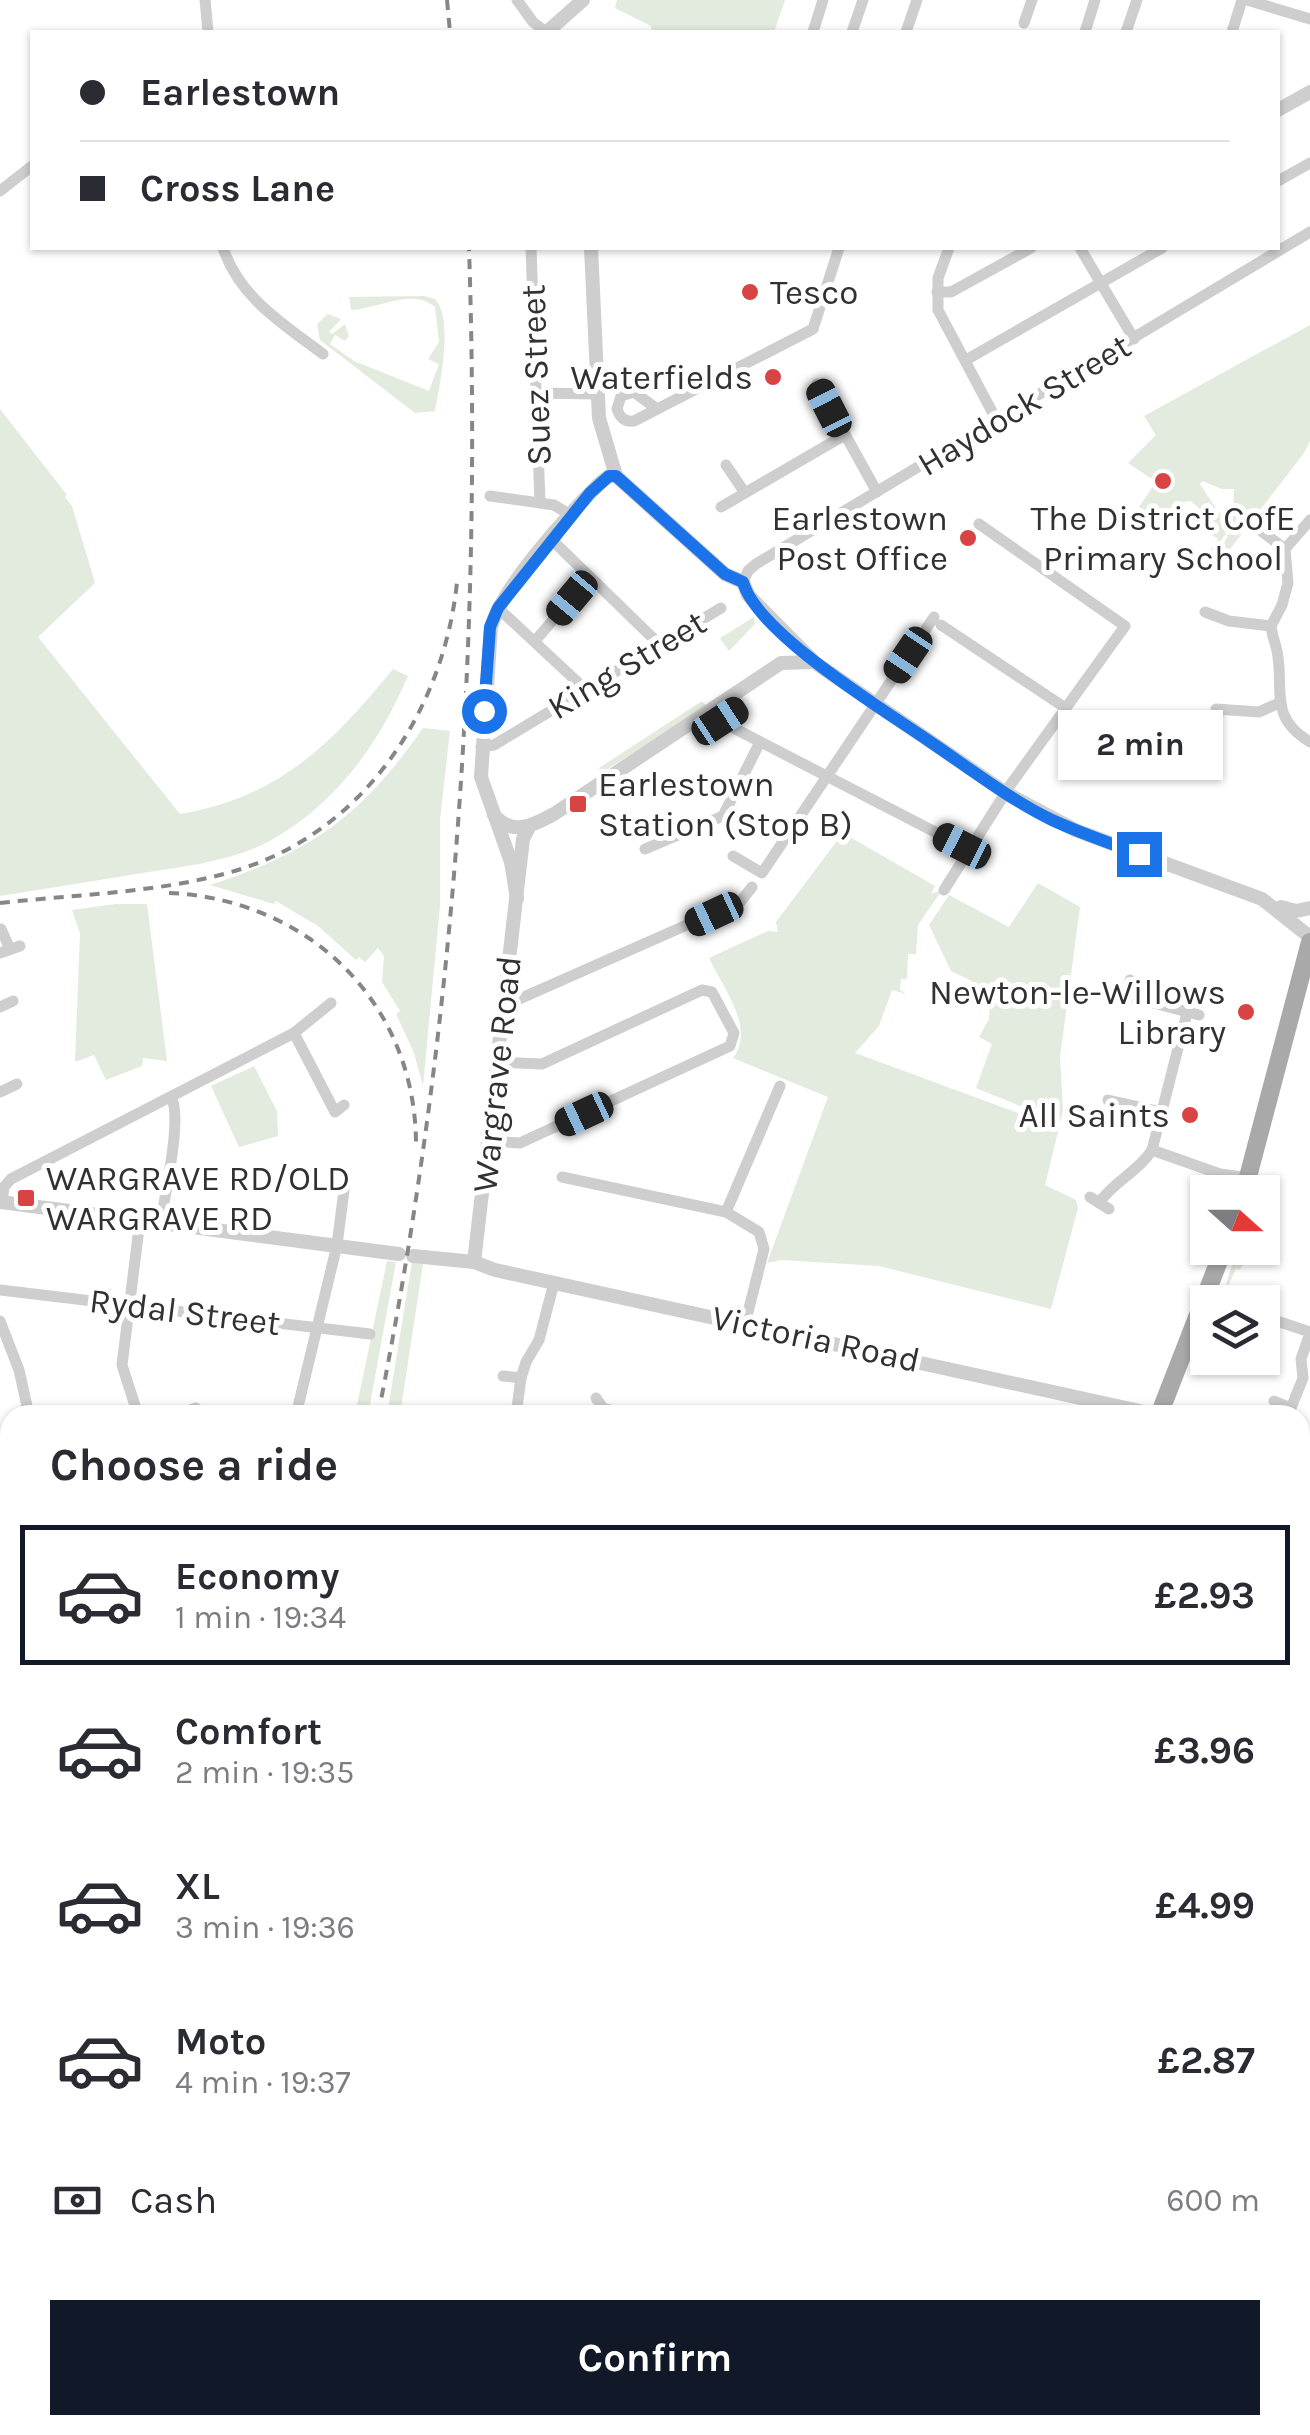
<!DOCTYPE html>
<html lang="en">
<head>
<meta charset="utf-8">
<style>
	:root { --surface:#fff; --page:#f7f7f7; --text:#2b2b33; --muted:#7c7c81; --line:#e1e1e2; --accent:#111827 }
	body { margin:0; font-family:Karla,sans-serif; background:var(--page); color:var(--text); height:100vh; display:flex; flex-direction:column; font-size:38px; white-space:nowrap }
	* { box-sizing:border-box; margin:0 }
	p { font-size:32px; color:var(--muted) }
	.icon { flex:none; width:55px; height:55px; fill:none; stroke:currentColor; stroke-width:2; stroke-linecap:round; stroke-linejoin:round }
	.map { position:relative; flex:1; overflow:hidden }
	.side { position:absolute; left:0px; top:1405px; width:1310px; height:1030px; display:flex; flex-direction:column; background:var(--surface); border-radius:30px 30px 0 0; box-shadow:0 2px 8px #0004 }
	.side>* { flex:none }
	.guide { position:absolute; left:30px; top:30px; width:1250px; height:220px; border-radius:0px; box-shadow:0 2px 8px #0004; display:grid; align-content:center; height:220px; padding:0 50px; background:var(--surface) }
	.needle { width:65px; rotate:111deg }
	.fabs { position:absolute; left:1190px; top:1175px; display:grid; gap:20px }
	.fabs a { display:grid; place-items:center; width:90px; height:90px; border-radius:0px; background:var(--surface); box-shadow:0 2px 8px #0004; font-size:50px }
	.end { position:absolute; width:45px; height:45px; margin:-22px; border:12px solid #1a73e8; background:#fff; box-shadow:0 0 0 5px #fff }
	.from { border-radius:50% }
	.bubble { position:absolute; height:70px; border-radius:0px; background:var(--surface); box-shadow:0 2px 8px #0004; font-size:32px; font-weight:700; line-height:70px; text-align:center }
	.car { position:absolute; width:30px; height:60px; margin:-30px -15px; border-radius:12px; box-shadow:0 0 8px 2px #0007; background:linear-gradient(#222 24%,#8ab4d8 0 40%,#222 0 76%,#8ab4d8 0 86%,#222 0) }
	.guide b { display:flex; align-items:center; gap:35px; height:95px; font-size:38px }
	.guide b+b { border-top:2px solid var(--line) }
	.guide i { width:25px; height:25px; background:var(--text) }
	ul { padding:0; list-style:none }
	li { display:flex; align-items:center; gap:30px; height:140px; margin:0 20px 15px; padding:0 30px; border:5px solid transparent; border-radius:0px }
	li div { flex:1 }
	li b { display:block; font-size:38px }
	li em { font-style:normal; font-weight:700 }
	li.active { border-color:var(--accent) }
	li>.icon { width:90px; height:90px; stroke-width:1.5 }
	h2 { padding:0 50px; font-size:45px; line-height:120px }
	.pay { display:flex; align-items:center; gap:25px; height:110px; padding:0 50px; font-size:38px }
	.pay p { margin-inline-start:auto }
	.button { display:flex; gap:20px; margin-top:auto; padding:20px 50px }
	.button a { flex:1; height:115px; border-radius:0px; background:var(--accent); color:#fff; font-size:40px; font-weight:700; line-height:115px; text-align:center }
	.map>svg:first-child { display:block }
</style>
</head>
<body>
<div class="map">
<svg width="1310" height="2435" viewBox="0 0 1310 2435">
	<rect width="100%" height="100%" fill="#fff"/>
	<!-- green -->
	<g fill="#e3eade">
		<polygon points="617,0 785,0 774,32 652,32 651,26 615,8"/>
		<path d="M424,296L435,299C454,319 440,385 435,411L415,413L320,340L317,324L328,314L341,319L329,332L332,334L345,324L349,336L345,341L335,335L330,344L354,361L429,391L439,364L428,359L439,342L435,307C412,287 377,309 351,310L349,297Z"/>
		<path d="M1310,325V441L1304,453L1214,570L1208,565C1235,531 1232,529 1234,489H1222L1202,481L1200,484L1219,513H1230C1230,533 1217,547 1205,563L1202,561L1218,539L1212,535L1218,526L1203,512L1210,503L1208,502L1201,510L1191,501L1176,503L1169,511L1163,508L1155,520L1139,507L1156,482L1128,463L1156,435L1144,416Z"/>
		<path d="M0,409L67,495L65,497L72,506L95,583L38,637L180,814C279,797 331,745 393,669L408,676C379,743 339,800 275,838C236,861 187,866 143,873C96,881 48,888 0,896Z"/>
		<polygon points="754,617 755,624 729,651 720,638"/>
		<polygon points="702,701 707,707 601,773 599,768"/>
		<path d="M423,728L450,731L440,820V906L423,1086L414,1053L396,1014L400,1011L382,982L384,956L378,948L365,962L359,957L356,960L318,926L276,901L274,904L210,885C311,852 362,816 423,728Z"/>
		<path d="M843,833L935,886L931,894L942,890L918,925L916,954H908L907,979H901L900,990L906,994L892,990L879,1026L855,1053L1059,1128L1045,1185L1076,1200L1078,1208L1051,1309L879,1266L782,1260L767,1263L828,1097L733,1058C756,1028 723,988 709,958L768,931L778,932L776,922Z"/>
		<polygon points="1038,883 1080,907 1060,1057 1063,1111 1060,1122 976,1088 992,1044 979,1037 989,1019 990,1000 970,987 972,981 951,971 929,925 949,895 1009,927"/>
		<polygon points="116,904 147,904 167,1061 143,1058 142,1066 106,1080 94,1055 75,1062 80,933 72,910"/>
		<polygon points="254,1066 277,1111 278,1136 239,1147 211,1086"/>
		<polygon points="1237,1248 1255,1249 1252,1260 1245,1258 1240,1270 1236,1269 1226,1290 1229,1295 1257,1302 1226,1294 1224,1292"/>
		<polygon points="387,1261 396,1262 368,1415 355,1415"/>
		<polygon points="412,1262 423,1264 400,1415 387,1415"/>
		<polygon points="1309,1469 1310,1470 1310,1769 1300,1767 1300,1498 1303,1491 1300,1489"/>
		<polygon points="1300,1992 1310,1993 1310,2409 1300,2412"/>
		<polygon points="105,2425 649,2425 659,2435 102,2435"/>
		<polygon points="1152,2425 1251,2425 1231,2435 1162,2435"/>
	</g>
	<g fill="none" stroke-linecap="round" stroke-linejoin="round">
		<!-- stream -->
		<polyline stroke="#cfdeeb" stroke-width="4" points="425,2435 440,2425"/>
		<!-- minor -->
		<g stroke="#cecece" stroke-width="11">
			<polyline points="205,0 208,32"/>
			<polyline points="517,0 533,22 546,32"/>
			<polyline points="1247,0 1310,19"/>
			<polyline points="1024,23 1032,0"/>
			<polyline points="813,32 823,0"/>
			<polyline points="852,32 863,0"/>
			<polyline points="906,32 917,0"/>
			<polyline points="1085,32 1095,0"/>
			<polyline points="1126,32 1137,0"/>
			<polyline points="1232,32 1242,0"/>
			<polyline points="1278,181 1310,163"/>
			<polyline points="0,191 32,166"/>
			<path d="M223,248C240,298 282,323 323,354"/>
			<polyline points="531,248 540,503"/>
			<polyline points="949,248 938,278 938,310 997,421"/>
			<polyline points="1080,248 1134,339"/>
			<polyline points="937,292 951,292 1031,248"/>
			<polyline points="966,360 1162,248"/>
			<polyline points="817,384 877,492"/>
			<polyline points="537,393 598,394"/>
			<path d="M657,409L634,392L621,396L617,409C620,418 625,422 634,421L813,329L839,248"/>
			<polyline points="726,465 745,493"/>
			<polyline points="490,496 554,505 572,516"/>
			<polyline points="721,507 843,436"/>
			<polyline points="551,539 660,645"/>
			<polyline points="1285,549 1310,520"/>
			<polyline points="743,582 748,571 756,564 1310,232"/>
			<polyline points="498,608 586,690"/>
			<polyline points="1205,612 1229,621 1271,626 1282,605 1288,583 1285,549 1260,530"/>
			<polyline points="941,625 1064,707"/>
			<path d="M1271,626C1272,637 1277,646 1278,657C1283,692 1270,718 1310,742"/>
			<polyline points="535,641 590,577"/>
			<polyline points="1218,716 1216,709 1259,712 1279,703"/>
			<polyline points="720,721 968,849"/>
			<polyline points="707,729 739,709"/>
			<polyline points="481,747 494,745 721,608"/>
			<polyline points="645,849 723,816 760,742"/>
			<polyline points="733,856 762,873 934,617"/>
			<polyline points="944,890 1011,784 1125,626 979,524"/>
			<polyline points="1,929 10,949"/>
			<polyline points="0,953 20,946"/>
			<polyline points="1130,980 1128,994 1135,998 1199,1015"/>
			<polyline points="504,1003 517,1000 741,901 752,887"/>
			<polyline points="0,1007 13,1001"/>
			<polyline points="1187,1013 1152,1150 1220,1174 1249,1178"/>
			<polyline points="294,1033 335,1112 344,1105"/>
			<polyline points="0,1092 17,1084"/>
			<polyline points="1108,1100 1162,1112"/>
			<polyline points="489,1141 520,1143 730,1046 734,1033 712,992 702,990 542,1064 499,1062"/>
			<polyline points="562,1177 726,1212 759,1232 764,1249 745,1324"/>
			<polyline points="1090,1197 1109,1209"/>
			<polyline points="2,1202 4,1187 11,1179 294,1033 331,1003"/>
			<path d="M1099,1203C1114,1181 1138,1172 1152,1150"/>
			<polyline points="726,1212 780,1086"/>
			<path d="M161,1222C164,1197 183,1117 171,1097"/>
			<polyline points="0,1290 370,1334"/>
			<polyline points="1262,1316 1310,1332"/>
			<polyline points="0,1321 19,1370 29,1415"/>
			<polyline points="503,1376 521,1378 526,1362 539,1340 554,1283"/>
			<polyline points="596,1398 603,1408 610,1410"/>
			<polyline points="1274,1401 1291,1408 1303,1378 1301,1359 1310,1333"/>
			<polyline points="138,1415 122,1365 140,1220"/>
			<polyline points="178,1415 196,1408"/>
			<polyline points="296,1415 337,1245 346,1175"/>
			<polyline points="516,1415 521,1378"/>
			<polyline points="1300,1477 1301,1478"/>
			<polyline points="0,1590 10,1556"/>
			<polyline points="0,1805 10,1808"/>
			<polyline points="1300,1819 1310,1821"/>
			<polyline points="1300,1928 1310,1930"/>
			<polyline points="0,2027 10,1992"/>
			<polyline points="0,2165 10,2168"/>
			<polyline points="5,2435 10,2418"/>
			<polyline points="686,2435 688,2425"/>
			<polyline points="810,2435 824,2425"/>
			<polyline points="950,2435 961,2425"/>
			<polyline points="1041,2435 1052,2425"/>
		</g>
		<!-- tertiary -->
		<g stroke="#cecece" stroke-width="14">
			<polyline points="547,32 583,0"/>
			<polyline points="1278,110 1310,92"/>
			<polyline points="591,248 599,418 616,476"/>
			<polyline points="616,476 725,574 743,582 748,595 814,662 1006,793 1075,830 1262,899 1310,937"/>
			<path d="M494,815C513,837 533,825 554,814L781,663L814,662"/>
			<path d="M517,899L511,862L481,777L491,627C503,586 568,515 599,484L609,476H616"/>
			<polyline points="1281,907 1296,911 1310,908"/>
			<polyline points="0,1202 399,1254"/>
			<polyline points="413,1256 474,1262 495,1270 1158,1415"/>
			<polyline points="474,1262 523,839 529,827"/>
		</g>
		<!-- primary -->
		<g stroke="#a9a9a9" stroke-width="18">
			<polyline points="1244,1192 1310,942"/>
			<polyline points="1159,1415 1224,1248"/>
			<polyline points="971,2425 977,2435"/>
		</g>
		<!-- rail -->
		<g stroke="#868686" stroke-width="4" stroke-dasharray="10 8" stroke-linecap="butt">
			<polyline points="447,0 450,32"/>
			<path d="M169,893C307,899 415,1001 416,1143"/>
			<path d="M0,903C79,894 165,893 241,869C366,829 444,709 457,582"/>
			<path d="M378,1415C455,1030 482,639 469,248"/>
			<polyline points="89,2435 92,2425"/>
		</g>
	</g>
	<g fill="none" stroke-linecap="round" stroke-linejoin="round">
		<!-- route -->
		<path stroke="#1a73e8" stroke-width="12" d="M484,711L490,627L498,608L590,493L609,476H616L725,574L743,582C757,633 884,710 929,741C969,768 1009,799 1052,820C1080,833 1110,843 1139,854"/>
	</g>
	<!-- markers -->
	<g fill="#d84443" stroke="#fff" stroke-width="4">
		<circle cx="750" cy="292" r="10"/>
		<circle cx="773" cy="377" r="10"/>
		<circle cx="1163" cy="481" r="10"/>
		<circle cx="968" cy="538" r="10"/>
		<rect x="568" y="794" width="20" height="20" rx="5"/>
		<circle cx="1246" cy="1012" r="10"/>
		<circle cx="1190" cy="1115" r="10"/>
		<rect x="16" y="1188" width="20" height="20" rx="5"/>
	</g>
	<g text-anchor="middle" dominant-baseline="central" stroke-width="10" stroke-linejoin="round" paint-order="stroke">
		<!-- poi labels -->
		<g font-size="35" fill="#313131" stroke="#fff" text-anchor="end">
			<text x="770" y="292" text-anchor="start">Tesco</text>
			<text x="753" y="377">Waterfields</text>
			<text x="948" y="518">Earlestown<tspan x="948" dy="40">Post Office</tspan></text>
			<text x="1163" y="518" text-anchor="middle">The District CofE<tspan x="1163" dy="40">Primary School</tspan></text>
			<text x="598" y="784" text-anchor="start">Earlestown<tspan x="598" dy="40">Station (Stop B)</tspan></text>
			<text x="1226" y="992">Newton-le-Willows<tspan x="1226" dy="40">Library</tspan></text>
			<text x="1170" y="1115">All Saints</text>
			<text x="46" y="1178" text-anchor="start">WARGRAVE RD/OLD<tspan x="46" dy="40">WARGRAVE RD</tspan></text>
		</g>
		<!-- street labels -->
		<g font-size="35" fill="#313131" stroke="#fff">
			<text transform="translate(536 375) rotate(-92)">Suez Street</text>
			<text transform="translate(1024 405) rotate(-31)">Haydock Street</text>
			<text transform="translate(627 665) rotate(-31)">King Street</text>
			<text transform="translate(497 1074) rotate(-84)">Wargrave Road</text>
			<text transform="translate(185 1312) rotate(7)">Rydal Street</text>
			<text transform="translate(816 1339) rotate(12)">Victoria Road</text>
		</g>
	</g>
</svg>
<div class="fabs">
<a><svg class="needle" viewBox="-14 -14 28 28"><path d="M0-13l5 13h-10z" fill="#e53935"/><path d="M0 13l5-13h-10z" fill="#7c7c81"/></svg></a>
<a><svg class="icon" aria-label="layers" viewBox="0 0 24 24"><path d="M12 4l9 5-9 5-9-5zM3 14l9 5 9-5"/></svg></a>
</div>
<i class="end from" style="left:484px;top:711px"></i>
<i class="end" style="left:1139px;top:854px"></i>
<div class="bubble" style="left:1058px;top:710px;width:165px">2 min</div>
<i class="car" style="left:829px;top:408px;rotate:333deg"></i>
<i class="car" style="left:572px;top:598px;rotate:220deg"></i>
<i class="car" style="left:908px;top:655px;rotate:214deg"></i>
<i class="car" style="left:720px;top:721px;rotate:57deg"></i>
<i class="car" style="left:962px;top:846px;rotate:297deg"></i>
<i class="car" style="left:714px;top:914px;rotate:245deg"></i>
<i class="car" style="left:584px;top:1114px;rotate:245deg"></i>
<div class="guide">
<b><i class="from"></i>Earlestown</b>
<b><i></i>Cross Lane</b>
</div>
<section class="side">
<h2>Choose a ride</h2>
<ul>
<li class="active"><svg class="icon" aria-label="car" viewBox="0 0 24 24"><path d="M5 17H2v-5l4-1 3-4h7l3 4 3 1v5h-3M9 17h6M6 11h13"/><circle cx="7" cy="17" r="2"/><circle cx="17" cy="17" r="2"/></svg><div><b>Economy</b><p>1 min · 19:34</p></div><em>£2.93</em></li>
<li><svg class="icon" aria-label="car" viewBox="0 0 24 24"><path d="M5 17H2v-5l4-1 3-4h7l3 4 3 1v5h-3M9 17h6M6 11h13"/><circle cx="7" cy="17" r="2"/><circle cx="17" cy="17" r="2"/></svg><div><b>Comfort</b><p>2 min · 19:35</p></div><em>£3.96</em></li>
<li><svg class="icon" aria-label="car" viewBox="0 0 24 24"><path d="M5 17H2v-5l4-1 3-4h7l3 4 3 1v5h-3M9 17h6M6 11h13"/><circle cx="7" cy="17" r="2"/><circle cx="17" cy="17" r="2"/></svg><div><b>XL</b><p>3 min · 19:36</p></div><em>£4.99</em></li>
<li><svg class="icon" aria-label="car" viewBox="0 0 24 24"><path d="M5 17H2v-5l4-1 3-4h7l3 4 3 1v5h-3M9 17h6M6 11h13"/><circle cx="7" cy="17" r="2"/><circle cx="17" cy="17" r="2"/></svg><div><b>Moto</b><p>4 min · 19:37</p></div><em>£2.87</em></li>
</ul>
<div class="pay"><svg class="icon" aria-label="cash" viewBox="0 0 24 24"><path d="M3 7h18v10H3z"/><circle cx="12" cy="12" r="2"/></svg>Cash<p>600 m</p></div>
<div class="button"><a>Confirm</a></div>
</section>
</div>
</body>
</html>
